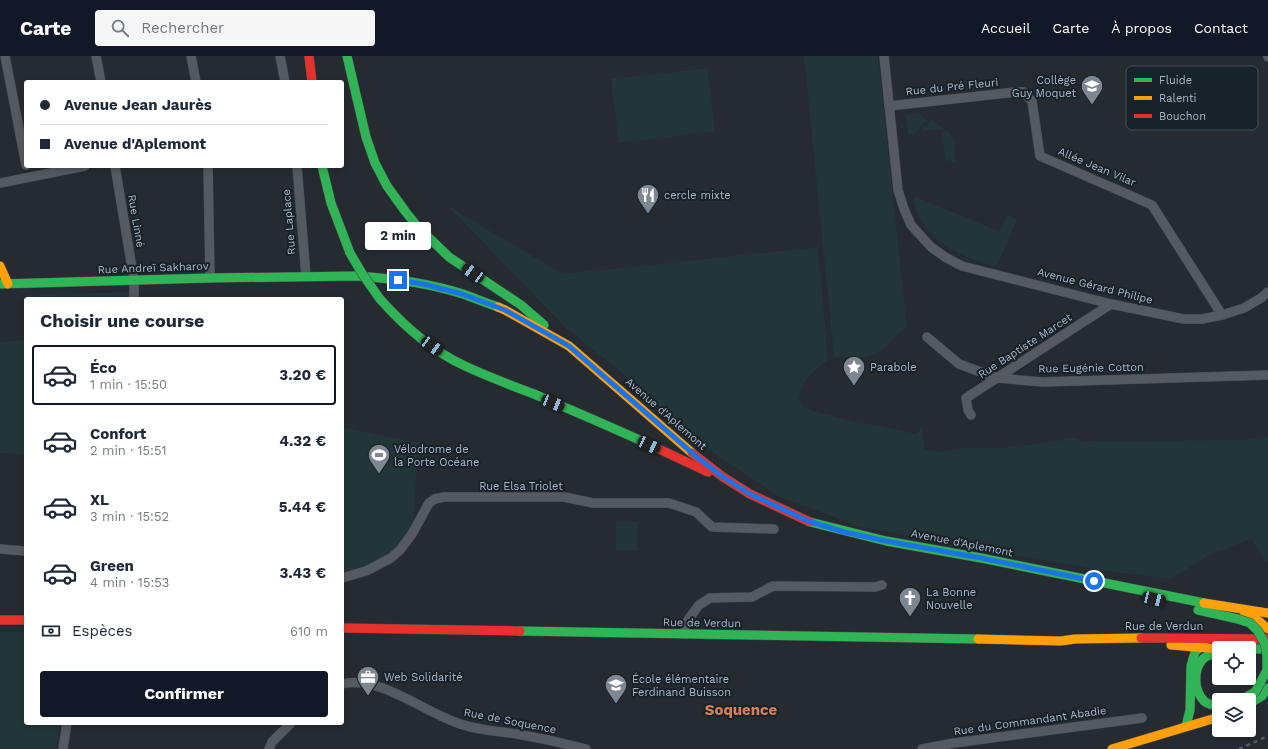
<!DOCTYPE html>
<html lang="fr">
<head>
<meta charset="utf-8">
<style>
	:root { --surface:#fff; --page:#f6f6f7; --text:#1f2937; --muted:#747a83; --line:#e0e1e3; --accent:#111827 }
	body { margin:0; font-family:"Work Sans",sans-serif; background:var(--page); color:var(--text); height:100vh; display:flex; flex-direction:column; font-size:15px; white-space:nowrap }
	* { box-sizing:border-box; margin:0 }
	p { font-size:13px; color:var(--muted) }
	.icon { flex:none; width:22px; height:22px; fill:none; stroke:currentColor; stroke-width:2; stroke-linecap:round; stroke-linejoin:round }
	.map { position:relative; flex:1; overflow:hidden }
	.sheet { position:absolute; left:24px; top:241px; width:320px; height:428px; display:flex; flex-direction:column; background:var(--surface); border-radius:4px; box-shadow:0 2px 6px #0003 }
	.sheet>* { flex:none }
	.hud { position:absolute; left:24px; top:24px; width:320px; height:88px; border-radius:4px; box-shadow:0 2px 6px #0003; display:grid; align-content:center; height:88px; padding:0 16px; background:var(--surface) }
	.fabs { position:absolute; left:1212px; top:585px; display:grid; gap:8px }
	.fabs a { display:grid; place-items:center; width:44px; height:44px; border-radius:4px; background:var(--surface); box-shadow:0 2px 6px #0003; font-size:20px }
	.end { position:absolute; width:18px; height:18px; margin:-9px; border:5px solid #1a73e8; background:#fff; box-shadow:0 0 0 2px #fff }
	.from { border-radius:50% }
	.bubble { position:absolute; height:28px; border-radius:4px; background:var(--surface); box-shadow:0 2px 6px #0003; font-size:13px; font-weight:700; line-height:28px; text-align:center }
	.car { position:absolute; width:12px; height:24px; margin:-12px -6px; border-radius:5px; box-shadow:0 0 3px 1px #0007; background:linear-gradient(#222 24%,#8ab4d8 0 40%,#222 0 76%,#8ab4d8 0 86%,#222 0) }
	.hud b { display:flex; align-items:center; gap:14px; height:38px; font-size:15px }
	.hud b+b { border-top:1px solid var(--line) }
	.hud i { width:10px; height:10px; background:var(--text) }
	ul { padding:0; list-style:none }
	li { display:flex; align-items:center; gap:12px; height:60px; margin:0 8px 6px; padding:0 8px; border:2px solid transparent; border-radius:4px }
	li div { flex:1 }
	li b { display:block; font-size:15px }
	li em { font-style:normal; font-weight:700 }
	li.selected { border-color:var(--accent) }
	li>.icon { width:36px; height:36px; stroke-width:1.5 }
	h2 { padding:0 16px; font-size:18px; line-height:48px }
	.pay { display:flex; align-items:center; gap:10px; height:44px; padding:0 16px; font-size:15px }
	.pay p { margin-inline-start:auto }
	.primary-button { display:flex; gap:8px; margin-top:auto; padding:8px 16px }
	.primary-button a { flex:1; height:46px; border-radius:4px; background:var(--accent); color:#fff; font-size:16px; font-weight:700; line-height:46px; text-align:center }
	header { display:flex; align-items:center; gap:24px; box-sizing:border-box; height:56px; padding:0 20px; background:var(--accent); color:#fff }
	header strong { font-size:19px }
	nav { display:flex; gap:22px; margin-inline-start:auto; font-size:14px }
	.search { width:280px; height:36px; background:var(--page); display:flex; align-items:center; gap:10px; box-sizing:border-box; padding:0 14px; border-radius:4px; color:var(--muted); font-size:15px }
	.map>svg:first-child { display:block }
</style>
</head>
<body>
<header>
<strong>Carte</strong>
<div class="search"><svg class="icon" aria-label="search" viewBox="0 0 24 24"><circle cx="10" cy="10" r="6"/><path d="M15 15l6 6"/></svg>Rechercher</div>
<nav><a>Accueil</a><a>Carte</a><a>À propos</a><a>Contact</a></nav>
</header>
<div class="map">
<svg width="1268" height="693" viewBox="0 0 1268 693">
	<rect width="100%" height="100%" fill="#252b31"/>
	<!-- green -->
	<g fill="#223637">
		<polygon points="804,0 878,0 907,271 895,281 884,293 875,298 863,301 834,301"/>
		<polygon points="708,12 715,75 619,87 611,23"/>
		<polygon points="919,57 927,64 914,78 908,78 905,59"/>
		<polygon points="932,64 944,73 920,75"/>
		<polygon points="948,75 954,83 955,107 945,103 942,76"/>
		<path d="M917,141L1000,176L1007,159L1017,163L998,208L993,210C964,201 938,192 921,164C918,158 915,151 913,144Z"/>
		<path d="M448,150L563,218L818,191L828,304C812,316 801,324 799,345L803,351L814,355L855,366L876,369L916,378L919,375L922,368L924,393L939,396L965,392H1005L1076,382L1080,385L1246,384L1268,381V506L1266,505L1251,483L1211,498L1171,523L1099,514L861,471L780,441L708,393L632,325L564,270Z"/>
		<polygon points="131,236 130,243 26,243 26,251 26,239"/>
		<polygon points="26,284 26,399 0,397 0,286"/>
		<path d="M342,371L418,387C417,404 416,420 415,437C415,447 415,460 411,471C401,498 370,513 342,516Z"/>
		<polygon points="616,465 638,466 637,495 616,495"/>
		<polygon points="0,576 26,576 26,667 60,667 56,693 0,693"/>
	</g>
	<g fill="none" stroke-linecap="round" stroke-linejoin="round">
		<!-- street casing -->
		<g stroke="#42474c" stroke-width="10">
			<g id="street">
				<polyline points="5,0 26,109"/>
				<polyline points="96,0 101,26"/>
				<polyline points="191,0 196,26"/>
				<polyline points="280,0 285,26"/>
				<polyline points="884,0 898,134 904,153 911,169 931,191 945,201 962,210 1111,248 1184,263 1202,263 1222,259 1244,252 1261,242 1268,236"/>
				<polyline points="1268,0 1268,1"/>
				<polyline points="889,50 1016,36 1023,36 1032,45 1040,100 1152,149 1222,259"/>
				<polyline points="115,110 134,224 134,243"/>
				<polyline points="208,110 210,222"/>
				<polyline points="297,110 306,220"/>
				<polyline points="0,127 85,110"/>
				<polyline points="927,281 959,308 997,322 1043,326 1268,319"/>
				<polyline points="971,359 968,354 966,342 1111,248"/>
				<polyline points="0,493 26,495"/>
				<polyline points="342,522 366,515 391,502 400,494 412,478 429,447 435,443 444,441 564,441 593,447 669,447 696,456 712,471 774,473"/>
				<polyline points="685,578 685,571 688,564 699,549 710,542 752,541 773,530 875,531 882,529"/>
				<path d="M342,628C378,619 421,654 455,666C474,674 497,675 517,678C540,682 563,687 586,693"/>
				<polyline points="63,693 67,667"/>
				<polyline points="269,693 272,686 291,667"/>
				<polyline points="922,693 954,687 1142,662"/>
			</g>
		</g>
		<!-- fast casing -->
		<g stroke="#42474c" stroke-width="10">
			<g id="fast">
				<polyline points="347,0 366,81 375,107 387,130 405,155 417,170 449,201 521,249 544,269"/>
				<polyline points="322,110 331,147 350,197"/>
				<path d="M0,228L210,222L355,220C391,222 428,227 463,238C474,242 486,247 498,251"/>
				<path d="M380,243C403,269 431,294 463,309C486,320 510,329 534,338C571,354 609,370 646,387"/>
				<polyline points="810,466 886,485 981,502 1204,547"/>
				<polyline points="1198,554 1238,563"/>
				<polyline points="520,575 978,583"/>
				<polyline points="1249,593 1268,593"/>
				<path d="M1219,596C1213,598 1206,599 1202,604C1193,615 1194,635 1204,645C1209,649 1213,649 1219,649"/>
				<polyline points="1249,648 1262,640 1268,632"/>
				<polyline points="1186,670 1190,654 1191,610 1195,596 1204,587"/>
			</g>
		</g>
		<!-- slow casing -->
		<g stroke="#42474c" stroke-width="10">
			<g id="slow">
				<polyline points="0,210 8,228"/>
				<polyline points="498,251 505,254 569,290 692,397"/>
				<polyline points="1204,547 1268,557"/>
				<polyline points="1244,556 1259,565 1268,573"/>
				<polyline points="978,583 1061,585 1075,583 1141,582"/>
				<polyline points="1171,589 1219,593"/>
				<polyline points="1112,693 1219,661"/>
			</g>
		</g>
		<!-- jam casing -->
		<g stroke="#42474c" stroke-width="10">
			<g id="jam">
				<polyline points="309,0 312,26"/>
				<polyline points="646,387 708,416"/>
				<polyline points="692,397 723,421 750,438 810,466"/>
				<polyline points="0,564 26,564"/>
				<polyline points="342,572 520,575"/>
				<polyline points="1141,582 1268,583"/>
			</g>
		</g>
		<!-- street -->
		<use href="#street" stroke="#545a60" stroke-width="9"/>
		<!-- fast -->
		<use href="#fast" stroke="#30b455" stroke-width="9"/>
		<!-- slow -->
		<use href="#slow" stroke="#ff9f0a" stroke-width="9"/>
		<!-- jam -->
		<use href="#jam" stroke="#e5322d" stroke-width="9"/>
		<!-- rail -->
		<polyline stroke="#575e63" stroke-width="2.5" stroke-dasharray="4 4" stroke-linecap="butt" points="1239,693 1268,680"/>
		<!-- fast-bridge casing -->
		<g stroke="#42474c" stroke-width="10" stroke-linecap="butt">
			<g id="fast-bridge">
				<polyline points="350,197 363,219 380,243"/>
				<polyline points="1238,563 1250,567 1258,575 1265,588 1267,600 1267,614 1258,631 1255,636 1241,644"/>
			</g>
		</g>
		<!-- fast-bridge -->
		<use href="#fast-bridge" stroke="#30b455" stroke-width="9"/>
	</g>
	<g fill="none" stroke-linecap="round" stroke-linejoin="round">
		<!-- route -->
		<polyline stroke="#1a73e8" stroke-width="5" points="398,224 423,228 462,238 505,254 569,290 698,402 723,421 750,438 808,465 844,476 886,485 981,502 1094,525"/>
	</g>
	<!-- icons -->
	<defs>
		<g id="school-pin" transform="scale(1.15)"><path d="M0 17L-7.5 6A9.5 9.5 0 1 1 7.5 6Z" fill="#7d8791" stroke="#18222b"/><path d="M0-5L7-2L0 1L-7-2ZM-4 1L0 2.5L4 1V4Q0 6-4 4Z" fill="#fff"/></g>
		<g id="restaurant-pin" transform="scale(1.15)"><path d="M0 17L-7.5 6A9.5 9.5 0 1 1 7.5 6Z" fill="#7d8791" stroke="#18222b"/><path d="M-5-6h1v4h1v-4h1v4h1v-4h1v5L-1.5 .5V6h-2V.5L-5-1ZM5-6V6H3V1.5H1.5Q1.5-4 5-6Z" fill="#fff"/></g>
		<g id="sight-pin" transform="scale(1.15)"><path d="M0 17L-7.5 6A9.5 9.5 0 1 1 7.5 6Z" fill="#7d8791" stroke="#18222b"/><path d="M0-6L1.8-2.2L6-1.7L2.9 1.2L3.7 5.4L0 3.3L-3.7 5.4L-2.9 1.2L-6-1.7L-1.8-2.2Z" fill="#fff"/></g>
		<g id="stadium-pin" transform="scale(1.15)"><path d="M0 17L-7.5 6A9.5 9.5 0 1 1 7.5 6Z" fill="#7d8791" stroke="#18222b"/><path d="M0-5a6.5 5 0 1 0 0 10a6.5 5 0 1 0 0-10ZM-3.5-1.8h7v3.6h-7Z" fill="#fff"/></g>
		<g id="church-pin" transform="scale(1.15)"><path d="M0 17L-7.5 6A9.5 9.5 0 1 1 7.5 6Z" fill="#7d8791" stroke="#18222b"/><path d="M-1.2-6h2.4v3.5h3.3v2.4h-3.3V6h-2.4V-.1h-3.3v-2.4h3.3Z" fill="#fff"/></g>
		<g id="office-pin" transform="scale(1.15)"><path d="M0 17L-7.5 6A9.5 9.5 0 1 1 7.5 6Z" fill="#7d8791" stroke="#18222b"/><path d="M-6-3h4V-5.5h4V-3h4V5H-6ZM-1-4.5V-3h2v-1.5ZM-6 0V1H6V0Z" fill="#fff"/></g>
	</defs>
	<g fill-rule="evenodd">
		<use href="#school-pin" x="1092" y="30"/>
		<use href="#restaurant-pin" x="648" y="139"/>
		<use href="#sight-pin" x="854" y="311"/>
		<use href="#stadium-pin" x="379" y="399"/>
		<use href="#church-pin" x="910" y="542"/>
		<use href="#office-pin" x="368" y="621"/>
		<use href="#school-pin" x="616" y="629"/>
	</g>
	<g text-anchor="middle" dominant-baseline="central" stroke-width="4" stroke-linejoin="round" paint-order="stroke">
		<!-- poi labels -->
		<g font-size="11" fill="#acb8c4" stroke="#18222b" text-anchor="start">
			<text x="1076" y="24" text-anchor="end">Collège<tspan x="1076" dy="13">Guy Moquet</tspan></text>
			<text x="664" y="139">cercle mixte</text>
			<text x="870" y="311">Parabole</text>
			<text x="394" y="393">Vélodrome de<tspan x="394" dy="13">la Porte Océane</tspan></text>
			<text x="926" y="536">La Bonne<tspan x="926" dy="13">Nouvelle</tspan></text>
			<text x="384" y="621">Web Solidarité</text>
			<text x="632" y="623">École élémentaire<tspan x="632" dy="13">Ferdinand Buisson</tspan></text>
		</g>
		<!-- street labels -->
		<g font-size="11" fill="#acb8c4" stroke="#18222b">
			<text transform="translate(952 31) rotate(-6)">Rue du Pré Fleuri</text>
			<text transform="translate(1097 111) rotate(23)">Allée Jean Vilar</text>
			<text transform="translate(136 165) rotate(80)">Rue Linné</text>
			<text transform="translate(289 166) rotate(-95)">Rue Laplace</text>
			<text transform="translate(153 212) rotate(-2)">Rue Andreï Sakharov</text>
			<text transform="translate(1095 230) rotate(14)">Avenue Gérard Philipe</text>
			<text transform="translate(1025 290) rotate(-33)">Rue Baptiste Marcet</text>
			<text transform="translate(1091 312) rotate(-1)">Rue Eugénie Cotton</text>
			<text transform="translate(666 358) rotate(41)">Avenue d'Aplemont</text>
			<text x="521" y="430">Rue Elsa Triolet</text>
			<text transform="translate(962 487) rotate(11)">Avenue d'Aplemont</text>
			<text transform="translate(702 567) rotate(1)">Rue de Verdun</text>
			<text x="1164" y="570">Rue de Verdun</text>
			<text transform="translate(510 665) rotate(11)">Rue de Soquence</text>
			<text transform="translate(1030 665) rotate(-8)">Rue du Commandant Abadie</text>
		</g>
		<!-- district labels -->
		<g font-size="15" font-weight="bold" fill="#d67e56" stroke="#18222b">
			<text x="741" y="654">Soquence</text>
		</g>
	</g>
	<!-- legend -->
	<rect x="1126" y="10" width="132" height="64" rx="6" fill="#18222b" stroke="#444f59" stroke-width="1"/>
	<rect x="1134" y="22" width="18" height="4" fill="#30b455"/>
	<rect x="1134" y="40" width="18" height="4" fill="#ff9f0a"/>
	<rect x="1134" y="58" width="18" height="4" fill="#e5322d"/>
	<g font-size="11" fill="#acb8c4">
		<text x="1159" y="28">Fluide</text>
		<text x="1159" y="46">Ralenti</text>
		<text x="1159" y="64">Bouchon</text>
	</g>
</svg>
<div class="fabs">
<a><svg class="icon" aria-label="locate" viewBox="0 0 24 24"><circle cx="12" cy="12" r="6"/><path d="M12 2v4M12 18v4M2 12h4M18 12h4"/></svg></a>
<a><svg class="icon" aria-label="layers" viewBox="0 0 24 24"><path d="M12 4l9 5-9 5-9-5zM3 14l9 5 9-5"/></svg></a>
</div>
<i class="end from" style="left:1094px;top:525px"></i>
<i class="end" style="left:398px;top:224px"></i>
<div class="bubble" style="left:365px;top:166px;width:66px">2 min</div>
<i class="car" style="left:473px;top:217px;rotate:304deg"></i>
<i class="car" style="left:432px;top:290px;rotate:126deg"></i>
<i class="car" style="left:553px;top:347px;rotate:112deg"></i>
<i class="car" style="left:649px;top:389px;rotate:115deg"></i>
<i class="car" style="left:1154px;top:543px;rotate:104deg"></i>
<div class="hud">
<b><i class="from"></i>Avenue Jean Jaurès</b>
<b><i></i>Avenue d'Aplemont</b>
</div>
<section class="sheet">
<h2>Choisir une course</h2>
<ul>
<li class="selected"><svg class="icon" aria-label="car" viewBox="0 0 24 24"><path d="M5 17H2v-5l4-1 3-4h7l3 4 3 1v5h-3M9 17h6M6 11h13"/><circle cx="7" cy="17" r="2"/><circle cx="17" cy="17" r="2"/></svg><div><b>Éco</b><p>1 min · 15:50</p></div><em>3.20 €</em></li>
<li><svg class="icon" aria-label="car" viewBox="0 0 24 24"><path d="M5 17H2v-5l4-1 3-4h7l3 4 3 1v5h-3M9 17h6M6 11h13"/><circle cx="7" cy="17" r="2"/><circle cx="17" cy="17" r="2"/></svg><div><b>Confort</b><p>2 min · 15:51</p></div><em>4.32 €</em></li>
<li><svg class="icon" aria-label="car" viewBox="0 0 24 24"><path d="M5 17H2v-5l4-1 3-4h7l3 4 3 1v5h-3M9 17h6M6 11h13"/><circle cx="7" cy="17" r="2"/><circle cx="17" cy="17" r="2"/></svg><div><b>XL</b><p>3 min · 15:52</p></div><em>5.44 €</em></li>
<li><svg class="icon" aria-label="car" viewBox="0 0 24 24"><path d="M5 17H2v-5l4-1 3-4h7l3 4 3 1v5h-3M9 17h6M6 11h13"/><circle cx="7" cy="17" r="2"/><circle cx="17" cy="17" r="2"/></svg><div><b>Green</b><p>4 min · 15:53</p></div><em>3.43 €</em></li>
</ul>
<div class="pay"><svg class="icon" aria-label="cash" viewBox="0 0 24 24"><path d="M3 7h18v10H3z"/><circle cx="12" cy="12" r="2"/></svg>Espèces<p>610 m</p></div>
<div class="primary-button"><a>Confirmer</a></div>
</section>
</div>
</body>
</html>
